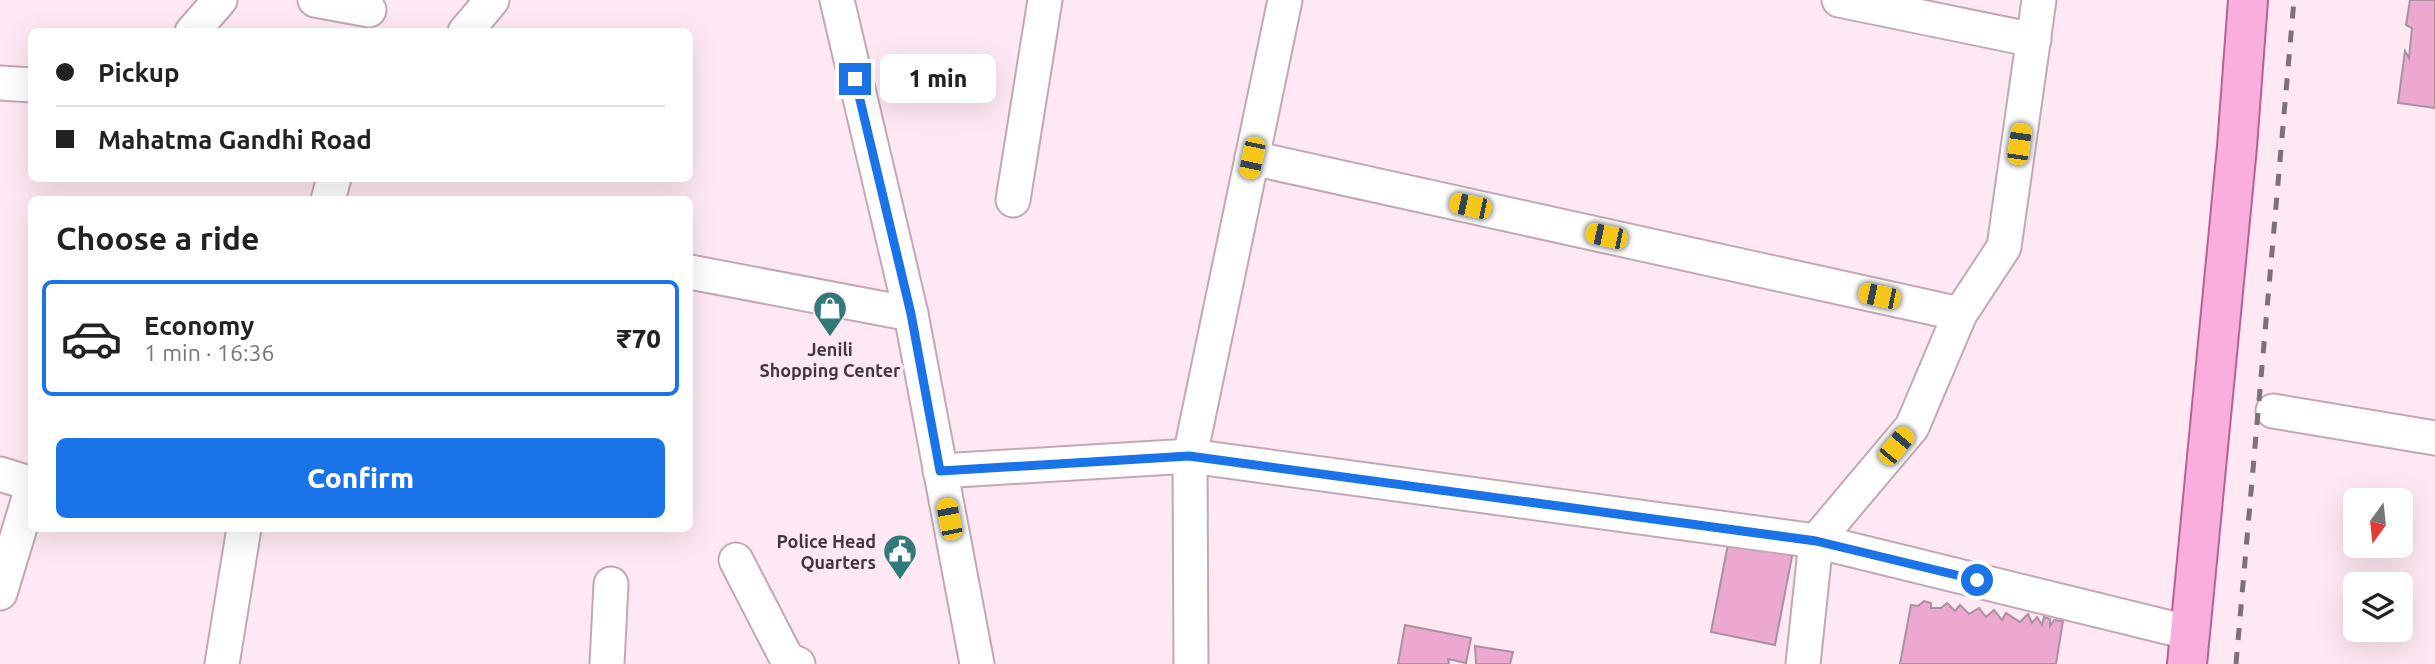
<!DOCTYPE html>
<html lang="en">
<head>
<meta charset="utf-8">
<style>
	:root { --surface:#fff; --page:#f6f6f6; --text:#222; --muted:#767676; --line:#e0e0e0; --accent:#1a73e8 }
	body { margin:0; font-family:Ubuntu,sans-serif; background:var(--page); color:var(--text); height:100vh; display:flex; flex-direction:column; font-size:26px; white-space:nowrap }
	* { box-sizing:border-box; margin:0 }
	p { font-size:23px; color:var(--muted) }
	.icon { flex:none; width:38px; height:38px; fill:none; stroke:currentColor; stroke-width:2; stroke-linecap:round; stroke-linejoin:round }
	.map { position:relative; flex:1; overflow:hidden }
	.details { position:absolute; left:28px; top:196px; width:665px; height:336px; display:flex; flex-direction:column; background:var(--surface); border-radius:10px; box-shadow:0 7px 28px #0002 }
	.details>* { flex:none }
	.guide { position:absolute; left:28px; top:28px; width:665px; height:154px; border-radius:10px; box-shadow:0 7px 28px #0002; display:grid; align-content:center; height:154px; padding:0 28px; background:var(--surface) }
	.needle { width:46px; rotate:195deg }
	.buttons { position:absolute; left:2343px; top:488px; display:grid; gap:14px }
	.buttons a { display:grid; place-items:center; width:70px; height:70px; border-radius:10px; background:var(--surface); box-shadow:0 7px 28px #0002; font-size:35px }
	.end { position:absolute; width:32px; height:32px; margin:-16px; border:9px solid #1a73e8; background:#fff; box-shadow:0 0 0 4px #fff }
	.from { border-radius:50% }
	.bubble { position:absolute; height:49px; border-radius:10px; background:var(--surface); box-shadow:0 7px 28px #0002; font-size:23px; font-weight:800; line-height:49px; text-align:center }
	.car { position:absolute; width:21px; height:42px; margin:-21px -10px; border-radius:9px; box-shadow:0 0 5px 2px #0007; background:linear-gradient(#f5c518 24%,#345 0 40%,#f5c518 0 76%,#345 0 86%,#f5c518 0) }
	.guide b { display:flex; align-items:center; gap:24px; height:66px; font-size:26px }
	.guide b+b { border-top:2px solid var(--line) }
	.guide i { width:18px; height:18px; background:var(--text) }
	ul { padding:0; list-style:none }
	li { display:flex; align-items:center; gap:21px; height:116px; margin:0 14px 10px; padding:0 14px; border:4px solid transparent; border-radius:10px }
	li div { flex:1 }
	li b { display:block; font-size:26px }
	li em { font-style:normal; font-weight:800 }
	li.on { border-color:var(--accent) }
	li>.icon { width:63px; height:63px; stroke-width:1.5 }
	h2 { padding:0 28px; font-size:32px; line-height:84px }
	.button { display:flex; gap:14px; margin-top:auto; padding:14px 28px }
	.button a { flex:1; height:80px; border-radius:10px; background:var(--accent); color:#fff; font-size:28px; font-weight:800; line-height:80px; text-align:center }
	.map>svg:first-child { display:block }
</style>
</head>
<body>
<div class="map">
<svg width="2435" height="664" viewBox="0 0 2435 664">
	<rect width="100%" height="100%" fill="#fee8f3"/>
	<!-- building -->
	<g fill="#eca8ce" stroke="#aa919f" stroke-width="2">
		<polygon points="2410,0 2435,0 2435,108 2398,103 2405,51 2409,58 2412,28 2406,25"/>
		<polygon points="1729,539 1793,551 1775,645 1711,632"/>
		<polygon points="1924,601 1931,603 1931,608 1941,608 1947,603 1955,611 1960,605 1969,614 1979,608 1986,617 1994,610 2002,620 2006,613 2020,622 2028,614 2032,623 2037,617 2042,625 2044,617 2050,619 2050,626 2054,620 2063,621 2056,664 1900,664 1911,605 1918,606"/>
		<polygon points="1405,625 1471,638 1466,663 1448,659 1449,664 1398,664"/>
		<polygon points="1475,646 1513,652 1510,664 1476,664"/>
	</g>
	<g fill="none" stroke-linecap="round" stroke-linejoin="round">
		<!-- minor casing -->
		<g stroke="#c2a8b6" stroke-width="37">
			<g id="minor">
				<polyline points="315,0 369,10"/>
				<polyline points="837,0 911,314 977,664"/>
				<polyline points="1839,0 2034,40"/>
				<polyline points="192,32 220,0"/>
				<polyline points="465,32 492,0"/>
				<polyline points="0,83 32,85"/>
				<polyline points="1252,158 1960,314"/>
				<polyline points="328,200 334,178"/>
				<polyline points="1013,200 1045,0"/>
				<polyline points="690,272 911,314"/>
				<polyline points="2273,411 2435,438"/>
				<polyline points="940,471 1190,456 1816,541 2191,633"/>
				<polyline points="0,474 32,484"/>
				<polyline points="736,560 787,659 798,664"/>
				<polyline points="0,593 32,488"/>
				<polyline points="222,664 244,528"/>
				<polyline points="607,664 611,584"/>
				<polyline points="1191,664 1190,456 1285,0"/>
				<polyline points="1803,664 1816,541 1912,427 1960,314 2004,247 2039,0"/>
			</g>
		</g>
		<!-- major casing -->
		<g stroke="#b76196" stroke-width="42">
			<polyline id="major" points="2187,664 2237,147 2248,0"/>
		</g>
		<!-- minor -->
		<use href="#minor" stroke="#fff" stroke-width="33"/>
		<!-- major -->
		<use href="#major" stroke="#faaedd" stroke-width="38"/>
		<!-- rail -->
		<polyline stroke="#7e7077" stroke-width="5" stroke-dasharray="12 12" stroke-linecap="butt" points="2236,664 2294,0"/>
	</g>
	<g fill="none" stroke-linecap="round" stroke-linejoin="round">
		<!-- route -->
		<polyline stroke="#1a73e8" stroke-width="9" points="855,79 911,314 940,471 1189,456 1816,541 1977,580"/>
	</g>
	<!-- icons -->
	<defs>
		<g id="shop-pin" transform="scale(1.75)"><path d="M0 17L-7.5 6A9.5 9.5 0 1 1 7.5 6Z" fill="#317a7a" stroke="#fee8f3"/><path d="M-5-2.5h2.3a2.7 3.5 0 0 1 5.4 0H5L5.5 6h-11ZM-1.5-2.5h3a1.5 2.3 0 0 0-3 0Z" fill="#fff"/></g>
		<g id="civic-pin" transform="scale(1.75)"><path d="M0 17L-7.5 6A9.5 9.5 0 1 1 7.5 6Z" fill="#317a7a" stroke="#fee8f3"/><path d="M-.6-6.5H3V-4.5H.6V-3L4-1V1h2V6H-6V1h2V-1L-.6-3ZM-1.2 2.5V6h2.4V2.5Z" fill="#fff"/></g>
	</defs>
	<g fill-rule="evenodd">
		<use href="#shop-pin" x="830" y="308"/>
		<use href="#civic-pin" x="900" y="551"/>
	</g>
	<g text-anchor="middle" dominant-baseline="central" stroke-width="7" stroke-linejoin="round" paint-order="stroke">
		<!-- poi labels -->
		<g font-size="18" font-weight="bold" fill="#41373c" stroke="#fee8f3">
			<text x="830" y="349">Jenili<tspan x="830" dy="21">Shopping Center</tspan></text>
			<text x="876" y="541" text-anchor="end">Police Head<tspan x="876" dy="21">Quarters</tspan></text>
		</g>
	</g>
</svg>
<div class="buttons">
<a><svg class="needle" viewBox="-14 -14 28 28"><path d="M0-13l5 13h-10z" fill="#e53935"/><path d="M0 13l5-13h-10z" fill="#767676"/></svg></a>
<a><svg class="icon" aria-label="layers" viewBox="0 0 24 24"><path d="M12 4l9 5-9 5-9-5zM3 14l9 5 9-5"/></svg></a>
</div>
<i class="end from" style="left:1977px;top:580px"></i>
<i class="end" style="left:855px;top:79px"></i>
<div class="bubble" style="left:880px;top:54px;width:116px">1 min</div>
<i class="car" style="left:2019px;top:144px;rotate:8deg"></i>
<i class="car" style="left:1252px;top:158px;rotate:192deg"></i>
<i class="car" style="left:1470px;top:206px;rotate:282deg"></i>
<i class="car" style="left:1606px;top:236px;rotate:282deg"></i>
<i class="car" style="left:1879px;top:296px;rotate:282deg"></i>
<i class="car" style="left:1896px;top:446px;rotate:40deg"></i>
<i class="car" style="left:949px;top:519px;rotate:349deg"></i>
<div class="guide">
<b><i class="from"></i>Pickup</b>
<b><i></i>Mahatma Gandhi Road</b>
</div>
<section class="details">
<h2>Choose a ride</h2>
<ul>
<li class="on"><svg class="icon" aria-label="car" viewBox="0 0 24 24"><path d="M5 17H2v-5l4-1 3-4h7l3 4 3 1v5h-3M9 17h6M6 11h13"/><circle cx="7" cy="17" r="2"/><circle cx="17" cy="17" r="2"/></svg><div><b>Economy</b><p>1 min · 16:36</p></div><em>₹70</em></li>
</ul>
<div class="button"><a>Confirm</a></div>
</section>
</div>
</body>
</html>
